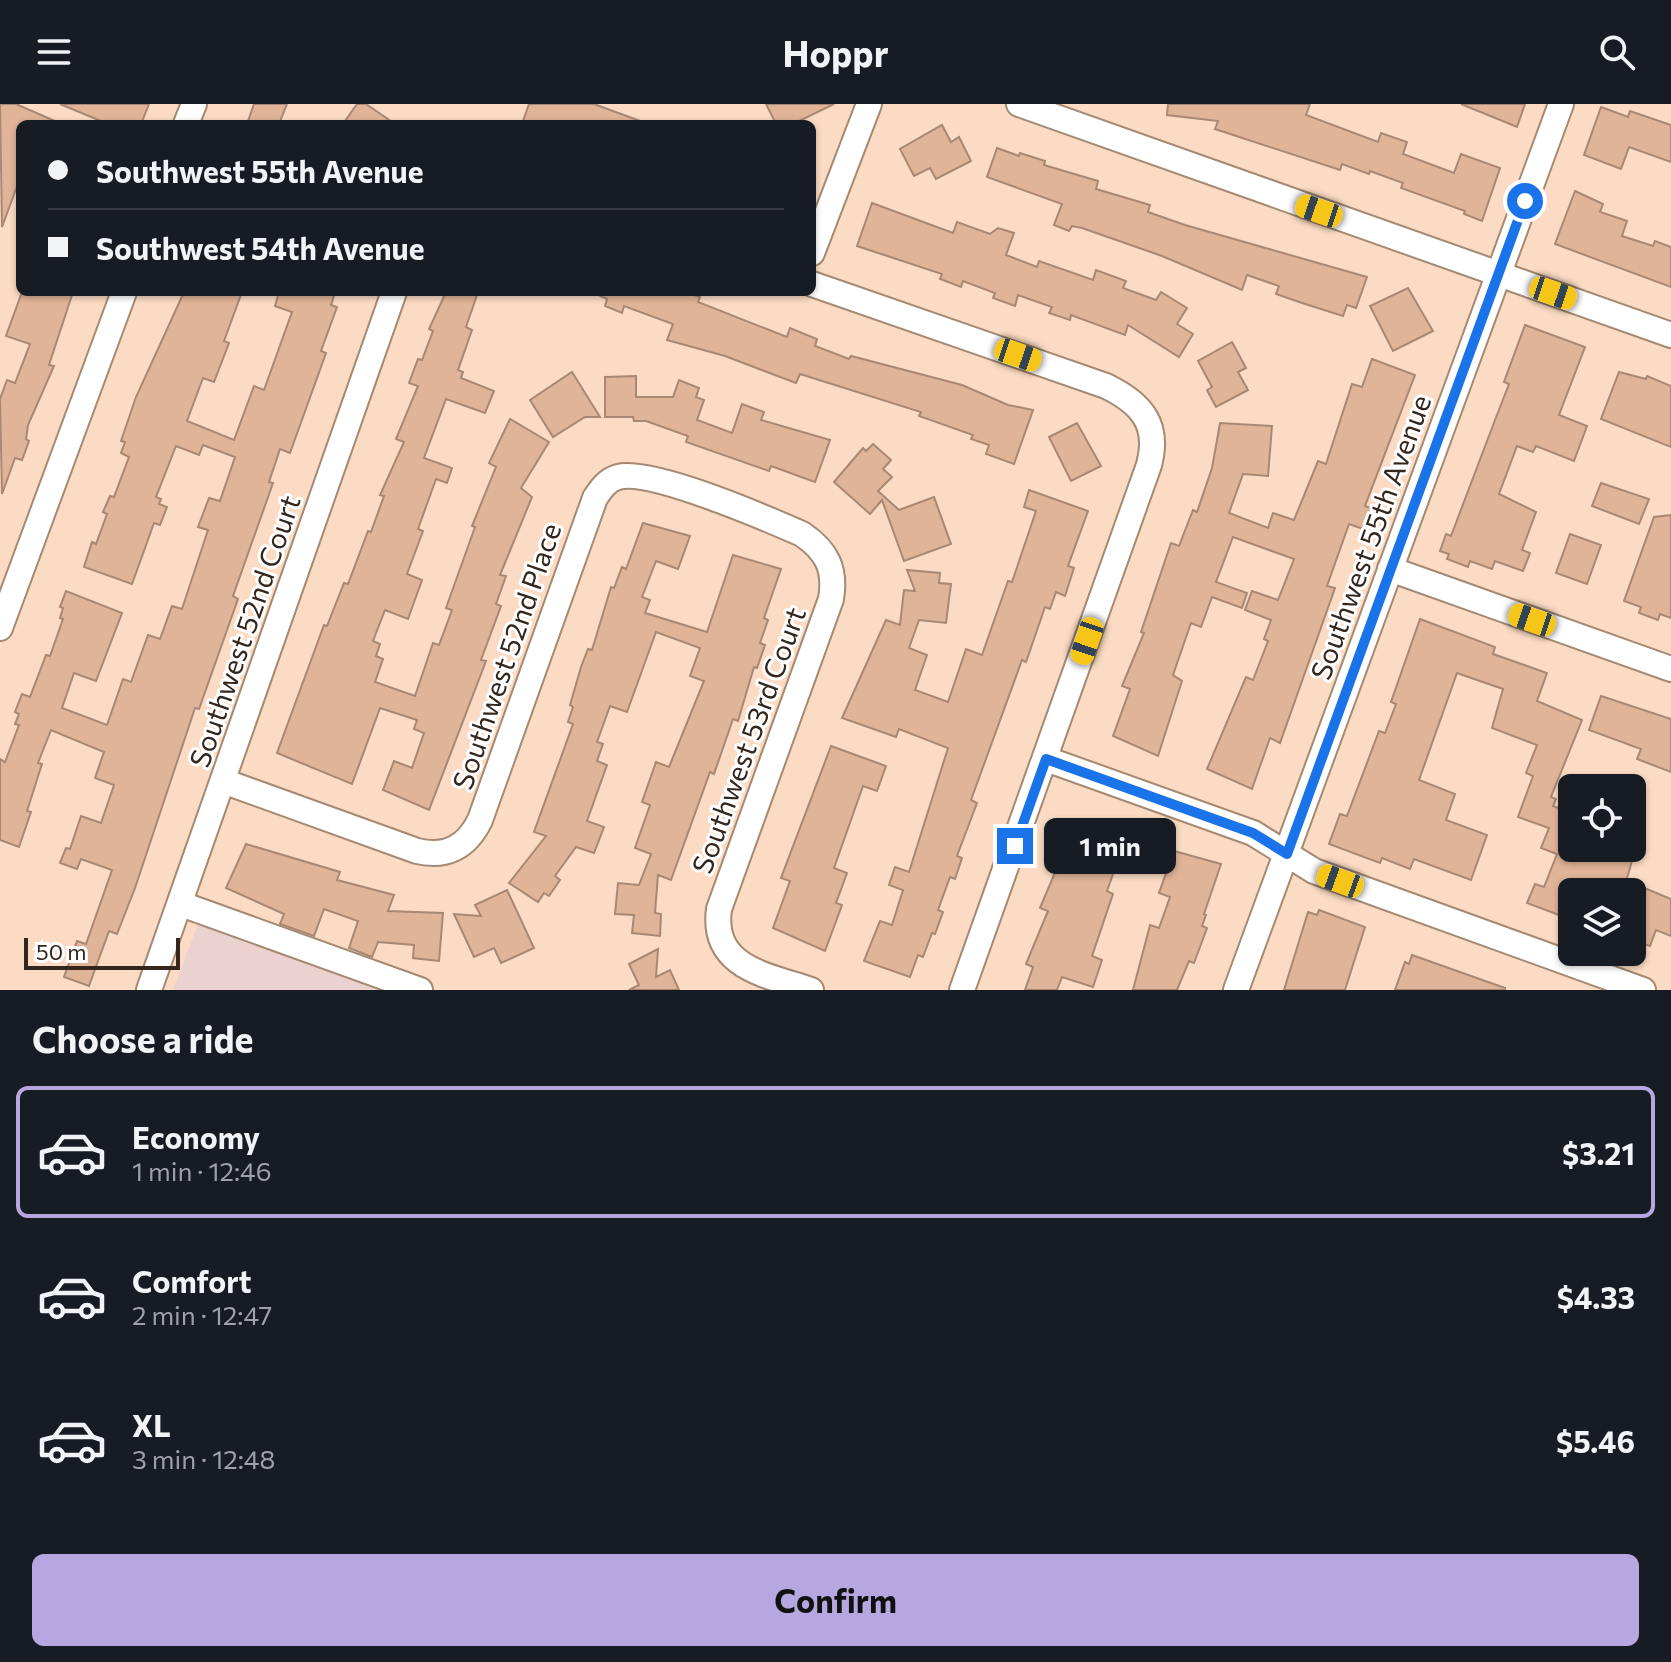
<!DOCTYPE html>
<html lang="en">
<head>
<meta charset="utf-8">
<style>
	:root { --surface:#171b24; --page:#242831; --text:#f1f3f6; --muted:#9ea1a6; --line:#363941; --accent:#b6a7e0 }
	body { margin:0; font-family:Commissioner,sans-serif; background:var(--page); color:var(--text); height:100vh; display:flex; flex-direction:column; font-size:30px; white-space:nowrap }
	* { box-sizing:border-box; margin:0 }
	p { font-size:26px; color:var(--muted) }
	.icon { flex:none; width:44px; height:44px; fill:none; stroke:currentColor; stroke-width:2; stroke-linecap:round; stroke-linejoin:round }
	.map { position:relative; height:886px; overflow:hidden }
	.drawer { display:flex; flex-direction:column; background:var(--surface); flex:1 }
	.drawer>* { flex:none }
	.guide { position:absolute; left:16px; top:16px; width:800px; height:176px; border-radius:12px; box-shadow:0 2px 6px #0004; display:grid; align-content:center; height:176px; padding:0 32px; background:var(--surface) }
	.buttons { position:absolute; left:1558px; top:670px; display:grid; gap:16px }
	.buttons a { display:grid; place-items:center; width:88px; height:88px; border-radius:12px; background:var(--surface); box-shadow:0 2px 6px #0004; font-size:40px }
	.scale { position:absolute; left:24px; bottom:20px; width:156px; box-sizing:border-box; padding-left:8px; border:4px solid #32261d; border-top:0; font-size:22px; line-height:28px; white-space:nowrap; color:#32261d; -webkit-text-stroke:6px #fff; paint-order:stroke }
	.end { position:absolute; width:36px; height:36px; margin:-18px; border:10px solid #1a73e8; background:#fff; box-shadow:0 0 0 4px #fff }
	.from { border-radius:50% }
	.bubble { position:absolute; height:56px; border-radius:12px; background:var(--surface); box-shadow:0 2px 6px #0004; font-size:26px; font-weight:700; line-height:56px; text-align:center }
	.car { position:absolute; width:24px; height:48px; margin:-24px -12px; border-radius:10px; box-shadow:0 0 6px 2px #0007; background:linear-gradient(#f5c518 24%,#345 0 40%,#f5c518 0 76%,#345 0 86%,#f5c518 0) }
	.guide b { display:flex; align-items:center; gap:28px; height:76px; font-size:30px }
	.guide b+b { border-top:2px solid var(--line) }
	.guide i { width:20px; height:20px; background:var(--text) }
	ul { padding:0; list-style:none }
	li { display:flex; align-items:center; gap:24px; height:132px; margin:0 16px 12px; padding:0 16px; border:4px solid transparent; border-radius:12px }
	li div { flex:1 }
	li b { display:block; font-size:30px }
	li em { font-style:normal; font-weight:700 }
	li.selected { border-color:var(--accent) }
	li>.icon { width:72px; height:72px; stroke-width:1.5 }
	h2 { padding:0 32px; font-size:36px; line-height:96px }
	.action { display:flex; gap:16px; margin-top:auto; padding:16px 32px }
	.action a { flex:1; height:92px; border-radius:12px; background:var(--accent); color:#111; font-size:32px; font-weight:700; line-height:92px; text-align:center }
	header { display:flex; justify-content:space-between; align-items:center; height:104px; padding:0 32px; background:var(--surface); font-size:36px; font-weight:700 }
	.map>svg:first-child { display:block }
</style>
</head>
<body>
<header><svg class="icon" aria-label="menu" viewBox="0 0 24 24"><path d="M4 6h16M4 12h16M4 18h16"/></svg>Hoppr<svg class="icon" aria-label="search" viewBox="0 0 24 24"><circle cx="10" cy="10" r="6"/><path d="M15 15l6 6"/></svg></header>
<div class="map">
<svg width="1671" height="886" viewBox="0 0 1671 886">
	<rect width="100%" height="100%" fill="#fbdbc3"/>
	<!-- commercial -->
	<polygon fill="#ecd1d1" points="198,820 382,886 173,886"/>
	<!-- building -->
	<g fill="#e0b498" stroke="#a88875" stroke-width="2">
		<polygon points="0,0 16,0 57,18 20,20 20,74 2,123"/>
		<polygon points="60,0 149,0 141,20 108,20"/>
		<polygon points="254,0 287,0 279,20 247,20"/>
		<polygon points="357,0 366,0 395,20 343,20"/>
		<polygon points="529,0 594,0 643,18 522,20"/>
		<polygon points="766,0 834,0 793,20 776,20"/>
		<polygon points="1168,0 1310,0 1306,11 1378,38 1381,29 1407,38 1403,50 1454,69 1461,50 1500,64 1482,117 1464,110 1465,107 1401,84 1403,79 1370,67 1369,70 1342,60 1340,66 1215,25 1218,17 1167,11"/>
		<polygon points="1461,0 1525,0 1517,23"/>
		<polygon points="1601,3 1628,13 1630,7 1671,21 1671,58 1629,43 1621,65 1584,51"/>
		<polygon points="942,21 951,38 959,33 971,57 936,75 930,64 914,72 900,45"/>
		<polygon points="997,44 1019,52 1020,49 1045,57 1044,61 1098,77 1096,85 1150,101 1148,108 1185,121 1367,173 1356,204 1347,201 1343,212 1299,198 1276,190 1279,182 1247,171 1242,186 1162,152 1082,124 1072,122 1069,127 1054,121 1062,100 987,73"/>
		<polygon points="1575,87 1603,100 1600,108 1627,117 1622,132 1653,142 1655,137 1671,143 1671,183 1555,140"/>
		<polygon points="872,99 953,129 957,118 990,130 998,124 1014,129 1006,151 1037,163 1039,157 1093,176 1096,166 1126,177 1123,184 1156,196 1161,188 1187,204 1177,220 1193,230 1179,253 1128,221 1125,231 1071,211 1070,216 1049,209 1052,203 1018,191 1015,202 993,194 995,189 963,177 961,183 940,175 942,170 857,142"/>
		<polygon points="1408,184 1433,227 1393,247 1370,202"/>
		<polygon points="22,188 73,188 49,261 54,262 28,321 26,335 29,337 22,356 15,354 2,390 0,295 7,276 15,279 30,240 6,232"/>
		<polygon points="184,188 242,188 224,237 229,239 214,278 203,274 187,317 234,336 254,282 264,286 292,208 275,202 279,188 323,188 334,192 331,201 337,203 321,247 326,249 290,349 280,345 269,378 273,379 233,492 238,495 199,605 195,604 135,784 117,830 109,827 89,882 64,873 77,837 86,840 112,766 81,755 77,765 60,759 66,744 70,745 81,712 101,719 114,681 95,674 104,648 51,626 38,659 42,660 27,707 31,708 19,743 0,736 0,655 5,658 19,621 15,620 19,610 15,608 22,590 30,593 46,551 50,552 63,515 60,514 63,504 60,503 66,487 122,509 96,577 74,569 62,604 107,621 123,575 131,578 148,531 160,535 172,502 182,505 208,426 198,423 209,394 220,397 235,353 203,341 199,351 176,342 156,393 161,395 159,400 167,403 160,421 154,419 132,480 84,463 92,438 96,440 107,410 103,408 110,392 114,393 129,353 121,349 125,338 121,337 136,293"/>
		<polygon points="446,188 478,188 466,223 472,226 458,266 463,268 461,274 494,287 485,309 446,295 424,354 452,364 447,379 436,375 418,425 423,427 407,470 422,476 408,515 385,506 373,537 380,540 376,552 383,555 375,578 415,592 433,539 439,541 452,506 446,504 475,423 472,422 496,363 489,359 510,315 549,338 521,384 532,393 500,471 506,472 496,500 501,502 481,556 486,557 429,706 383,686 394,657 412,664 424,629 414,625 417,616 380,604 352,680 277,649 324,521 327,522 344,479 348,480 368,427 371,428 384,392 380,391 404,338 396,335 418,282 409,279 418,255 422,256 433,227 429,225"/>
		<polygon points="592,188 686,188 700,193 698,198 787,233 790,224 817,235 815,242 849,255 851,252 962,281 1008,301 1033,306 1014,360 986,350 989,341 971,335 973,331 919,312 921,308 800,270 796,279 725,252 667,236 673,220 624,202 622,209 605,202 607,195"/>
		<polygon points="1525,221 1585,243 1559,311 1587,322 1574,357 1536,342 1533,348 1517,342 1499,390 1536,408 1522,446 1530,449 1523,467 1495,457 1492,465 1470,457 1468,463 1447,455 1449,450 1440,447 1446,430 1451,432 1495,316 1509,280 1504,278"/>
		<polygon points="1232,238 1246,264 1238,268 1248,286 1216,303 1207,286 1212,283 1198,257"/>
		<polygon points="1372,255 1415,271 1365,402 1371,404 1363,425 1349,420 1327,482 1335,484 1280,639 1270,634 1252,685 1207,665 1246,573 1253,576 1268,537 1264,535 1271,516 1245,506 1252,487 1278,496 1294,455 1233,433 1216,478 1247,489 1242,504 1212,493 1201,523 1191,519 1173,571 1182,577 1158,652 1113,632 1130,585 1122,582 1144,529 1141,528 1171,439 1179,442 1193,406 1197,408 1212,364 1220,319 1272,322 1268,372 1243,370 1229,409 1268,424 1273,409 1294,416 1318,357 1326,360 1352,280 1362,283"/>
		<polygon points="572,268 600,313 585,313 553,333 530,296"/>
		<polygon points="1619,268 1646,275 1647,272 1671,282 1671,343 1601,315"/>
		<polygon points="636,272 636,293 673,293 679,276 699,284 696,293 704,296 697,316 732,329 742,300 764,308 761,316 830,336 815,378 771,362 769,367 686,338 688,332 646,317 634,317 633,313 605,313 605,273"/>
		<polygon points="1077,319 1101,362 1071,377 1049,333"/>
		<polygon points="873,340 891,356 883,365 892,373 878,387 899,406 934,393 951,440 904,457 882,396 870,410 834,378 863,344 866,347"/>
		<polygon points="1601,379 1649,395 1639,420 1592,402"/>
		<polygon points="1029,386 1088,407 1068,462 1074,464 1065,492 1056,488 1050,505 1045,503 1026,558 1022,556 971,696 977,699 957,752 962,754 955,775 950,773 938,806 943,808 935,830 932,829 923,853 918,851 910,873 864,857 880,817 892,821 903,786 889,781 895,763 909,768 948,644 899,625 896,633 842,614 886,516 900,521 904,486 915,487 907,466 940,469 939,479 951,480 946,519 919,516 909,544 927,551 915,586 948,598 966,545 982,551 1008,477 1012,478 1036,407 1024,403"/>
		<polygon points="1671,411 1671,514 1660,510 1658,516 1639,509 1641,503 1624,497 1654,413"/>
		<polygon points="643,419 690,432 678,465 656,457 642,493 650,496 645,509 707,528 733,451 781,465 764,514 768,516 760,539 765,541 757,564 754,563 738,617 733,615 714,670 710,668 671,776 658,771 655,809 661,810 660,832 632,829 634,811 615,810 618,779 639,781 651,750 635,744 650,701 642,698 656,658 669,663 704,577 690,572 700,544 656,528 627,608 610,602 597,638 603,640 597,657 607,661 587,717 604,723 594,749 576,743 555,772 560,776 549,792 544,789 538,798 509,779 546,732 534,728 573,620 568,618 573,603 570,601 581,563 588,545 592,546 611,483 614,484 622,463 626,465"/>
		<polygon points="1570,430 1601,441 1587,480 1556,469"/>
		<polygon points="1420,515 1495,543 1493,550 1547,569 1537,597 1582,616 1551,693 1556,695 1553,702 1572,709 1572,744 1595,744 1632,757 1623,788 1572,788 1559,811 1527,799 1535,780 1544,783 1557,750 1541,744 1549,724 1518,713 1533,672 1526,669 1537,641 1492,624 1503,585 1457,569 1419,676 1455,690 1446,716 1487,731 1471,776 1414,755 1410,765 1382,754 1380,759 1329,740 1340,710 1347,712 1379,627 1385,629 1396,600 1391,598"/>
		<polygon points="1601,592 1671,615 1671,668 1637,655 1641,645 1589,626"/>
		<polygon points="831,642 886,662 877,687 863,682 834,764 847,769 836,799 842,801 825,847 773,824 790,777 781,774"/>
		<polygon points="1081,715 1128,728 1107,787 1113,790 1092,852 1102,856 1093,883 1062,873 1057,886 1025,886 1033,863 1026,860 1048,807 1040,804 1059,759 1064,761"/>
		<polygon points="246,740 340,768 337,776 394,791 388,807 443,809 439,857 413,854 414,841 378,838 372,853 349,844 358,817 324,805 314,832 280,820 284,810 226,784"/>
		<polygon points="1174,747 1221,760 1204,810 1206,811 1202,822 1207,824 1194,859 1189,857 1177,886 1133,886 1150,821 1159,824 1170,793 1159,789"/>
		<polygon points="1642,783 1671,795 1671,832 1656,826 1650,842 1632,836 1632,809"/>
		<polygon points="507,786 534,844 501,859 494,844 474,853 454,810 481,812 475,801"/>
		<polygon points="1319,806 1365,823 1345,886 1284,886 1308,808 1317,811"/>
		<polygon points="658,845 656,873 670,866 679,886 629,886 639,881 629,860"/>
		<polygon points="1412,851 1505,884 1505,886 1395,886 1405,858 1409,860"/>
	</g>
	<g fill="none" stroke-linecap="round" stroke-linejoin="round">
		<!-- minor casing -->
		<g stroke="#a58972" stroke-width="28">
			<g id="minor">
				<polyline points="1019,0 1671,231"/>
				<polyline points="186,20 194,0"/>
				<polyline points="812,149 869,0"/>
				<path d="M812,180L1106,282C1141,299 1160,320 1149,361L962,886"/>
				<polyline points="1390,465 1671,565"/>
				<polyline points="0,524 124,188"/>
				<polyline points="1046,655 1253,729 1314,767 1643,886"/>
				<path d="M223,677L417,747C446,754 467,743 480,716L595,394C601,385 607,376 618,373C650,364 768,415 802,430C827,447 836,465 831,495L719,805C711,864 767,871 811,886"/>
				<polyline points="181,800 420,886"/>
				<polyline points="149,886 394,188"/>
				<polyline points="1236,886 1561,0"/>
			</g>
		</g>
		<!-- minor -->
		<use href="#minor" stroke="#fff" stroke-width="24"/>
	</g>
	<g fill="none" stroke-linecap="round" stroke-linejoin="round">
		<!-- route -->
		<polyline stroke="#1a73e8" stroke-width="10" points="1015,742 1046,655 1253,729 1287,750 1525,97"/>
	</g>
	<g text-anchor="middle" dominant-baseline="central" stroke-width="6" stroke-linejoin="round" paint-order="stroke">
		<!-- street labels -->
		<g font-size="28" fill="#32261d" stroke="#fff">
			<text transform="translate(1370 433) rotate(-70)">Southwest 55th Avenue</text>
			<text transform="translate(244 527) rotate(-71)">Southwest 52nd Court</text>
			<text transform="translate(506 552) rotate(-71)">Southwest 52nd Place</text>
			<text transform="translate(748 636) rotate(-70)">Southwest 53rd Court</text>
		</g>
	</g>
</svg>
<div class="buttons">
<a><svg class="icon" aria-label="locate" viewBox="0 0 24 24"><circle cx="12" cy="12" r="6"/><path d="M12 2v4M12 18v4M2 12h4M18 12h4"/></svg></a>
<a><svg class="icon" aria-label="layers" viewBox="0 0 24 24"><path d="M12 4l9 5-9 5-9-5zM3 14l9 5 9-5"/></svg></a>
</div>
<div class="scale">50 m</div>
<i class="end from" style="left:1525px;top:97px"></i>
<i class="end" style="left:1015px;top:742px"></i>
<div class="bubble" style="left:1044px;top:714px;width:132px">1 min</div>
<i class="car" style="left:1319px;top:107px;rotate:289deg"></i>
<i class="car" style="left:1553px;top:189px;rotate:109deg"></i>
<i class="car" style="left:1018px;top:251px;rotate:109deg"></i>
<i class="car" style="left:1532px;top:516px;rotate:289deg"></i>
<i class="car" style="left:1087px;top:537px;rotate:199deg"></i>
<i class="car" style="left:1340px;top:777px;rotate:290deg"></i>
<div class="guide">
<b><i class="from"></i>Southwest 55th Avenue</b>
<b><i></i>Southwest 54th Avenue</b>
</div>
</div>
<section class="drawer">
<h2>Choose a ride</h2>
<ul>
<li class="selected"><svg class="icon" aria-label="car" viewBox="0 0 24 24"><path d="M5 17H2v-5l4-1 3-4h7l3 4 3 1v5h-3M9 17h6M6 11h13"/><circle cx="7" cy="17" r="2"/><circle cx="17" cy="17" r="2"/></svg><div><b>Economy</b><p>1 min · 12:46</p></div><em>$3.21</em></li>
<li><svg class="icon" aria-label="car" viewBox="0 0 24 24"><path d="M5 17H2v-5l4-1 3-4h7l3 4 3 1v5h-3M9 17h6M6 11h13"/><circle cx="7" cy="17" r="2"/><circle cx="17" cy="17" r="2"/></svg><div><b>Comfort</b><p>2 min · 12:47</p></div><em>$4.33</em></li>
<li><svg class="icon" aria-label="car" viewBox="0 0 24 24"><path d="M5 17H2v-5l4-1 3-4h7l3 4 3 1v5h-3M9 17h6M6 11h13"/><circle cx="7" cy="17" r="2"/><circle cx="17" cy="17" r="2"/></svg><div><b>XL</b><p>3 min · 12:48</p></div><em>$5.46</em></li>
</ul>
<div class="action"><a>Confirm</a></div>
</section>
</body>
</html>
